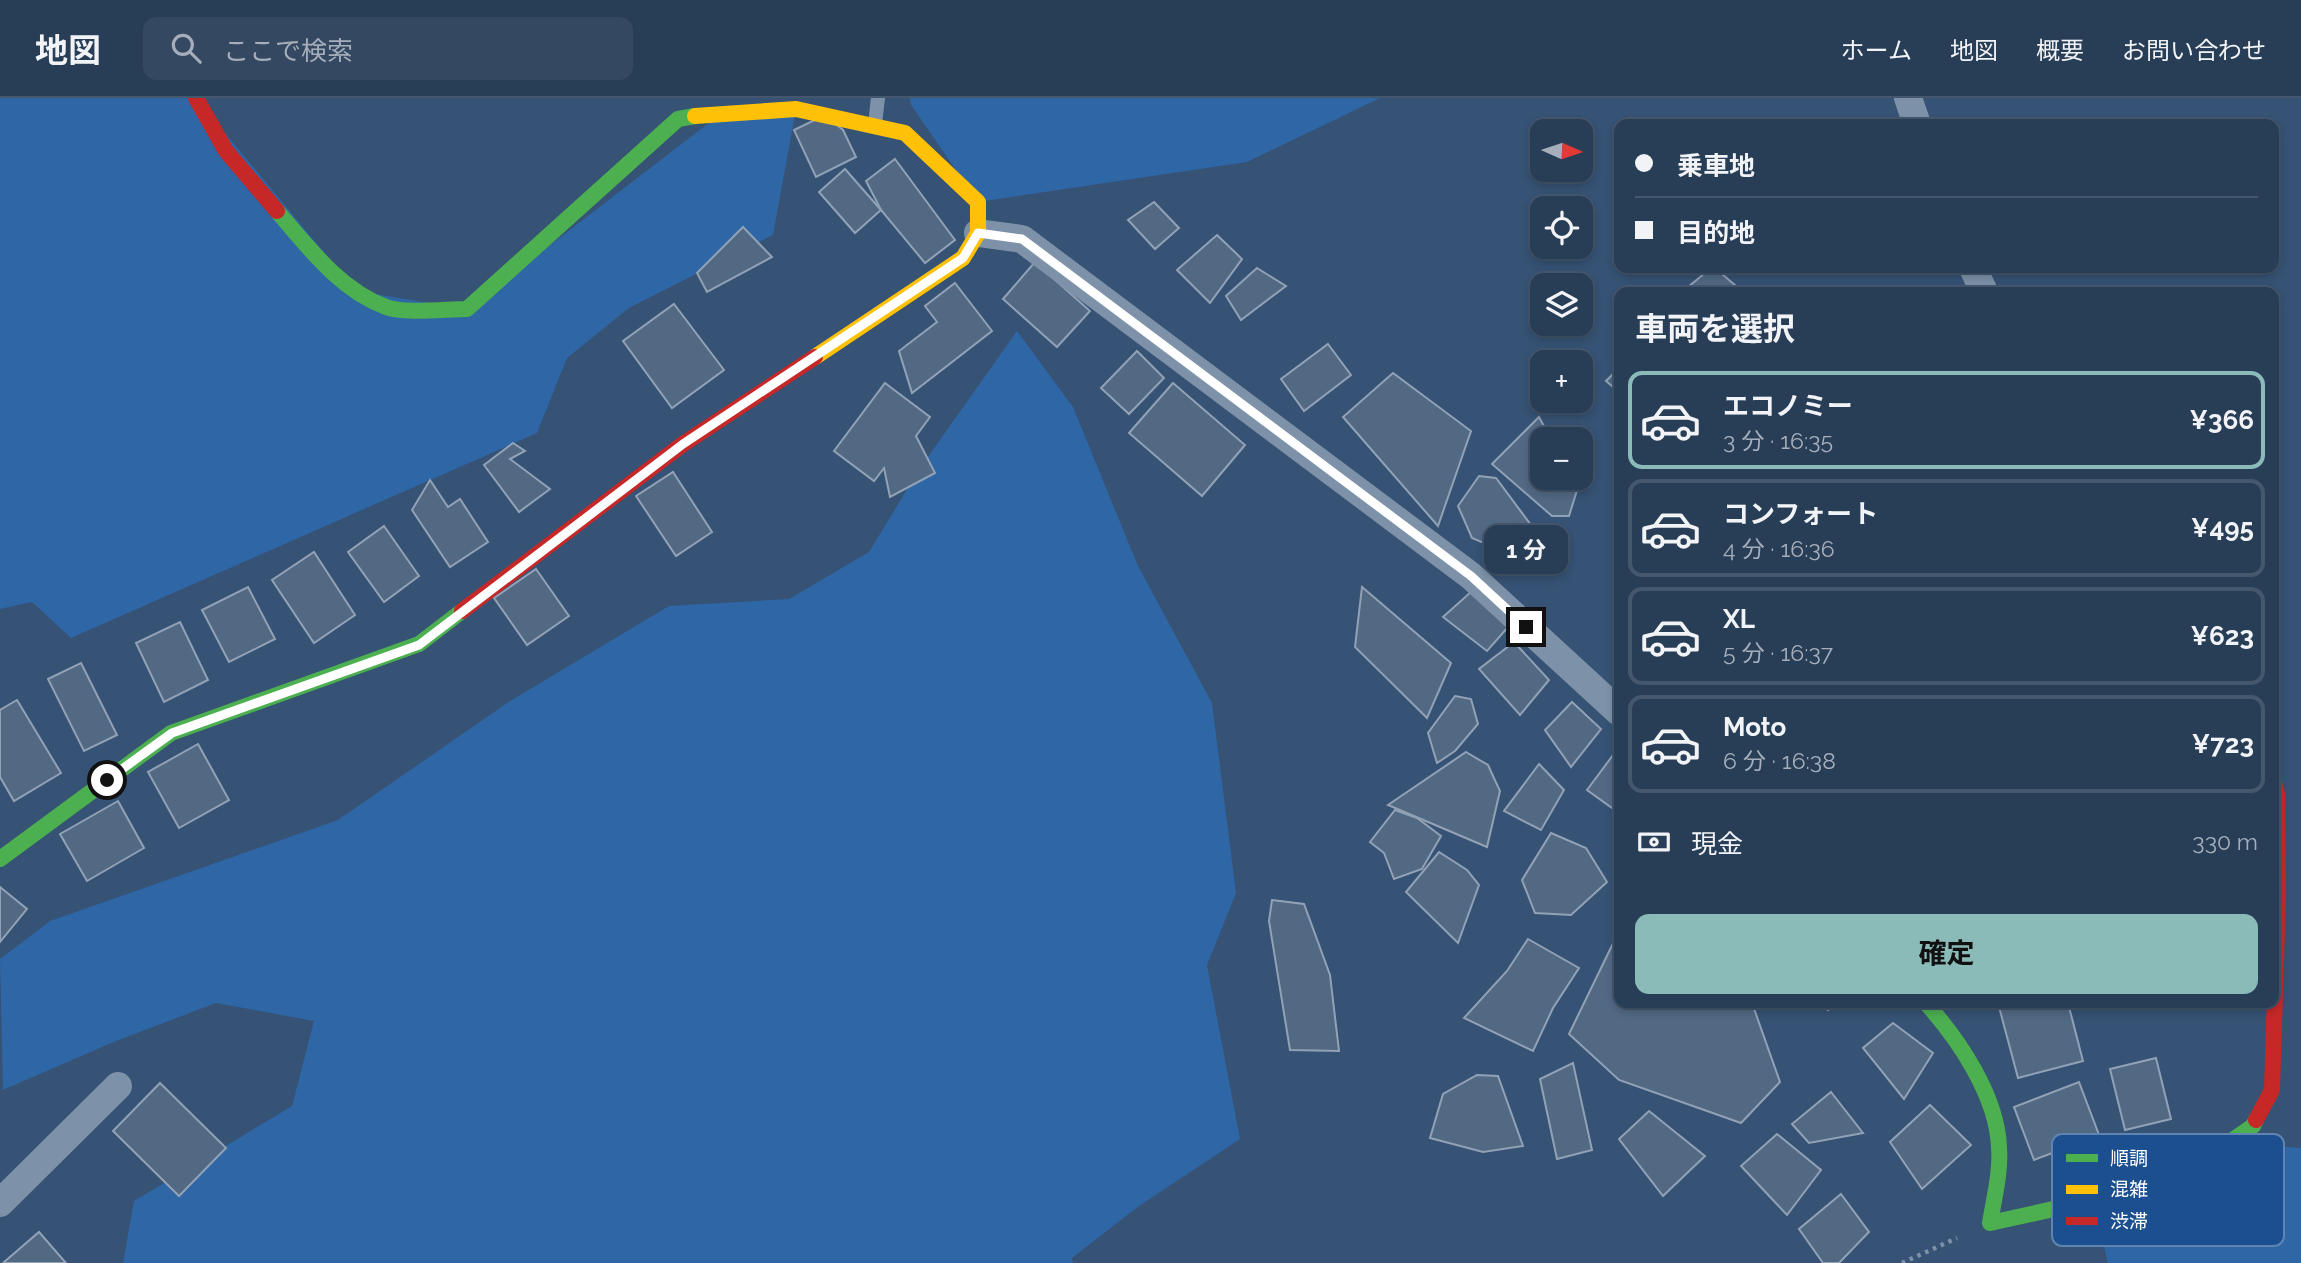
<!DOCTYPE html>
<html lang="ja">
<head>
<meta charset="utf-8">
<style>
	:root { --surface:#283e57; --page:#344961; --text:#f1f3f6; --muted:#a5aeba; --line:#44576d; --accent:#8bbbb9 }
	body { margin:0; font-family:Raleway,"Noto Sans JP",sans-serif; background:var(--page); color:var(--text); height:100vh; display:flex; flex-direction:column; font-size:26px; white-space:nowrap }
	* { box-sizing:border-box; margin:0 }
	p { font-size:23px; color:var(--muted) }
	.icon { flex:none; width:38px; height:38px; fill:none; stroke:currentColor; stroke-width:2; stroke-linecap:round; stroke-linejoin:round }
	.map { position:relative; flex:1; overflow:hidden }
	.details { position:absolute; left:1614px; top:189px; width:665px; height:721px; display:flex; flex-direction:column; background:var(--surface); border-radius:14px; box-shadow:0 4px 10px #0003,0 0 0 2px var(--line) }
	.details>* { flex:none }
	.top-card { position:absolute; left:1614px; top:21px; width:665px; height:154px; border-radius:14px; box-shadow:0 4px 10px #0003,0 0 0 2px var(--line); display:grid; align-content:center; height:154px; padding:0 21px; background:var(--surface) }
	.needle { width:46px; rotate:93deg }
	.buttons { position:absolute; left:1530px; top:21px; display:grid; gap:14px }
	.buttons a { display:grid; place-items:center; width:63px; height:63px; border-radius:14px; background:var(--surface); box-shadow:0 4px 10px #0003,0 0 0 2px var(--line); font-size:35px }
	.end { position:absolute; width:32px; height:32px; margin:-16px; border:9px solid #fff; background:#111; box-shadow:0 0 0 4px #111 }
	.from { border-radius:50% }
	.bubble { position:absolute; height:49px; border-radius:14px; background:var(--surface); box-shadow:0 4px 10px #0003,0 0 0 2px var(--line); font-size:23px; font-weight:700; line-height:49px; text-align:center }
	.top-card b { display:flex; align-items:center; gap:24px; height:66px; font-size:26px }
	.top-card b+b { border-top:2px solid var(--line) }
	.top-card i { width:18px; height:18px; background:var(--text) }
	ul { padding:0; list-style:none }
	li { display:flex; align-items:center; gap:21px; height:98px; margin:0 14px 10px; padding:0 7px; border:4px solid var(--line); border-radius:14px }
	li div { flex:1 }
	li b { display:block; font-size:26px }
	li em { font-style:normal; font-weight:700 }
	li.active { border-color:var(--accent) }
	li>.icon { width:63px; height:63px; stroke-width:1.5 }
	h2 { padding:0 21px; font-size:32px; line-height:84px }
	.pay { display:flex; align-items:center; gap:18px; height:77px; padding:0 21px; font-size:26px }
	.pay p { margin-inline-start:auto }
	.primary-button { display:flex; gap:14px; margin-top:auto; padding:14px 21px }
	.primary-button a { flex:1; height:80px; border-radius:14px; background:var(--accent); color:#111; font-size:28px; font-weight:700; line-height:80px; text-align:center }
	header { display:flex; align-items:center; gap:42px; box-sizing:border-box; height:98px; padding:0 35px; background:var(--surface); border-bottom:2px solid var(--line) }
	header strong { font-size:33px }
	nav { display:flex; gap:38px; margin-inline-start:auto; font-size:24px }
	.search { width:490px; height:63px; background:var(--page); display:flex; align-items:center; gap:18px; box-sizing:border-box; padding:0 24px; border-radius:14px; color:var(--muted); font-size:26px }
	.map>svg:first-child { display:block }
</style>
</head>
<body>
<header>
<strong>地図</strong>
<div class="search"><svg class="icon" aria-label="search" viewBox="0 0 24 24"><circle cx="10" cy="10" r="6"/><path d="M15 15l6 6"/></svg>ここで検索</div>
<nav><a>ホーム</a><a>地図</a><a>概要</a><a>お問い合わせ</a></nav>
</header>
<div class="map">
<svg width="2301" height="1165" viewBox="0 0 2301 1165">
	<rect width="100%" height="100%" fill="#365274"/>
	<!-- green -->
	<g fill="#2f66a5">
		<polygon points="0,0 196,0 356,193 467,211 723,14 796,11 773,137 629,210 567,260 537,335 71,540 32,504 0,511"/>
		<polygon points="910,0 1380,0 1247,64 978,104 911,7"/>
		<polygon points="1017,233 1073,309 1138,468 1212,605 1236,795 1207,867 1240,1041 1139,1108 1072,1160 1073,1165 123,1165 134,1103 292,1008 314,923 216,905 116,943 3,992 0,861 50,823 338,722 510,603 669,508 789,501 869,454 920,370"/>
		<polygon points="2230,1044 2301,1050 2301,1165 2108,1165 2093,1104"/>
	</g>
	<!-- building -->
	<g fill="#526984" stroke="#92a2b6" stroke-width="2">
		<polygon points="825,17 843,32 856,59 816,79 794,32"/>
		<polygon points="895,61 955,142 925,165 881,112 866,83"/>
		<polygon points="845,71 881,112 855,135 819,94"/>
		<polygon points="1154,104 1179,130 1155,151 1128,122"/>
		<polygon points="743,129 772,159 707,194 697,175"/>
		<polygon points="1217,137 1242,161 1210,205 1177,172"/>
		<polygon points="1035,164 1090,213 1057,249 1003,201"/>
		<polygon points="1257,170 1286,188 1241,222 1226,198"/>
		<polygon points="1711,170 1715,170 1743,194 1682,194"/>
		<polygon points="955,185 992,233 912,295 899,253 937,224 925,208"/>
		<polygon points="674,206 724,272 672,310 623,243"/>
		<polygon points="1328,246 1351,277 1304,313 1281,281"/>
		<polygon points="1137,253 1164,280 1129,316 1101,290"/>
		<polygon points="1619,270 1619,294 1606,283"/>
		<polygon points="1393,275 1471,333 1438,428 1343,319"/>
		<polygon points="885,285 930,319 916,338 935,375 890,399 884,370 874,383 834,353"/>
		<polygon points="1173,285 1245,347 1202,398 1129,335"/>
		<polygon points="1539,319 1551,341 1542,341 1542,380 1573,380 1578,389 1569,418 1552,418 1492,366"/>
		<polygon points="513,345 525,353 510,361 550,391 519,414 484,367"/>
		<polygon points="673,374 712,434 676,458 636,398"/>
		<polygon points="1479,378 1496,380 1534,431 1510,456 1472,440 1458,408"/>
		<polygon points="430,382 448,409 460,401 488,444 450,469 412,412"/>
		<polygon points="384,428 419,478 384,504 348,454"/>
		<polygon points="314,454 355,517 314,545 272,482"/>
		<polygon points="536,471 569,518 527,547 494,500"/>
		<polygon points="248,489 275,541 229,564 202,512"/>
		<polygon points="1362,489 1451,565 1427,620 1355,549"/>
		<polygon points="1472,493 1509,528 1487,553 1443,519"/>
		<polygon points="180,524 208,582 164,604 136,545"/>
		<polygon points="1514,544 1549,582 1520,617 1479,571"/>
		<polygon points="81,565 117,637 84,653 48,581"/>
		<polygon points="1455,598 1471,601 1478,626 1455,653 1437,665 1428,635"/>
		<polygon points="17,602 61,675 14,703 0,679 0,612"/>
		<polygon points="1572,604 1601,631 1571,669 1545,632"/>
		<polygon points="198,646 229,702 179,730 148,674"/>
		<polygon points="1619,649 1619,715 1587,692"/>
		<polygon points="1466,654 1488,667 1500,693 1487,749 1388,707"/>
		<polygon points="1539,666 1564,692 1541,732 1504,713"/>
		<polygon points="118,703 144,750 87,783 60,736"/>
		<polygon points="1395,712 1417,720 1441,738 1422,771 1394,781 1384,755 1370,744"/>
		<polygon points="1551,735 1586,750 1607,784 1571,817 1535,815 1522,782"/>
		<polygon points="1439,754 1467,772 1479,787 1458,845 1406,794"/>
		<polygon points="0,789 27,811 0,844"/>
		<polygon points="1272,802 1304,806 1330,877 1339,953 1290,952 1269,823"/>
		<polygon points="1619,833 1619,905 1752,905 1780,984 1741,1025 1619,982 1569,936"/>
		<polygon points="1528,841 1579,870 1553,910 1533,953 1464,920 1507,873"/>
		<polygon points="1819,905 1833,905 1828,912"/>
		<polygon points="1998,905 2068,905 2083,963 2018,980"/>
		<polygon points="1893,925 1933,955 1904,1001 1863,950"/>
		<polygon points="2156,960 2171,1021 2125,1032 2110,971"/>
		<polygon points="1573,965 1592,1052 1557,1061 1540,981"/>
		<polygon points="1477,977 1498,978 1523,1048 1483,1054 1430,1040 1443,996"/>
		<polygon points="2079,984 2107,1058 2068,1073 2060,1052 2034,1062 2014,1009"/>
		<polygon points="160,985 226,1050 179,1098 113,1033"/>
		<polygon points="1831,994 1863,1035 1809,1045 1792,1026"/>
		<polygon points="1930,1007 1971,1047 1922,1091 1890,1044"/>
		<polygon points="1649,1013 1705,1058 1663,1098 1619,1041"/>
		<polygon points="1777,1036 1821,1072 1787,1117 1741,1068"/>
		<polygon points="1841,1096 1869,1134 1839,1165 1823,1165 1799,1131"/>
		<polygon points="39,1134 66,1165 3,1165"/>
	</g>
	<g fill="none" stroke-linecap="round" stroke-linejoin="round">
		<!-- path -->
		<polyline stroke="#7d92a8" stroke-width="4.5" stroke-dasharray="3.5 5" stroke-linecap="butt" points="1902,1165 1957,1140"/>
		<!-- lane -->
		<polyline stroke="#7d92a8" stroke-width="14" points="875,26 878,0"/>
		<!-- street -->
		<g stroke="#7d92a8" stroke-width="28">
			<polyline points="1908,0 1917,26"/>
			<polyline points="978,135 1022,141 1471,478 1619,614"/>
			<polyline points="1973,170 1984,194"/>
			<polyline points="0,1105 118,988"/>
		</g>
		<!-- fast -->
		<g stroke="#4caf50" stroke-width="16">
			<path d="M277,113C308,149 340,192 386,209C404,216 446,211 467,211L678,21L695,18"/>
			<polyline points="0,761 171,635 419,546 462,513"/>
			<path d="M1926,905C1959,942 1997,998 1999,1049C2001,1074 1994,1100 1990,1125L2168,1086L2253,1028L2256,1022"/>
		</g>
		<!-- slow -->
		<polyline stroke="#ffc107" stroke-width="16" points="695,18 796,11 905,35 978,104 978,135 963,160 815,259"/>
		<!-- jam -->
		<g stroke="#c62828" stroke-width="16">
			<polyline points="196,0 226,53 277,113"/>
			<polyline points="462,513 683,346 815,259"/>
			<polyline points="2256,1022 2272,992 2278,798 2277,696 2273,682"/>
		</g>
	</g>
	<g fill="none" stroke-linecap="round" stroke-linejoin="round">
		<!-- route -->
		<polyline stroke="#fff" stroke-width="9" points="107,682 172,635 419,547 683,346 963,160 978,135 1022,141 1471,478 1526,529"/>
	</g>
	<!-- legend -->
	<rect x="2052" y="1036" width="232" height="112" rx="10" fill="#1b4f8f" stroke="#5f84b1" stroke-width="2"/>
	<rect x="2066" y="1056" width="32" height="8" fill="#4caf50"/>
	<rect x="2066" y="1087" width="32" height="9" fill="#ffc107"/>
	<rect x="2066" y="1119" width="32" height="8" fill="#c62828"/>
	<g font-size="19" fill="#fff">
		<text x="2110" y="1067">順調</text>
		<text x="2110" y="1098">混雑</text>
		<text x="2110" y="1130">渋滞</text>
	</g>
</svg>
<div class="buttons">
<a><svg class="needle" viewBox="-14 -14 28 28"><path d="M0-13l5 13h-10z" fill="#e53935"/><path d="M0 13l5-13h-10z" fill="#a5aeba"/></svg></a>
<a><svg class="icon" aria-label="locate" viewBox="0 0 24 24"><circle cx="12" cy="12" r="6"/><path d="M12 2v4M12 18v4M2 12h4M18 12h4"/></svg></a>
<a><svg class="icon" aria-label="layers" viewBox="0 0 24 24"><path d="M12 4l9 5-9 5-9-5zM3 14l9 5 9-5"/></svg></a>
<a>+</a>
<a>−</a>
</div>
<i class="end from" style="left:107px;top:682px"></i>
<i class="end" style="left:1526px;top:529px"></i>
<div class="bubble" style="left:1484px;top:427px;width:84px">1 分</div>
<div class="top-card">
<b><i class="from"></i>乗車地</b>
<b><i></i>目的地</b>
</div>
<section class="details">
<h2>車両を選択</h2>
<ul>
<li class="active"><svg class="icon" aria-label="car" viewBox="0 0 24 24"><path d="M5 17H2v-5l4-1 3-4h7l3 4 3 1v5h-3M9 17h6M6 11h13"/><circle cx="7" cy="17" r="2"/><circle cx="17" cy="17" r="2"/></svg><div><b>エコノミー</b><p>3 分 · 16:35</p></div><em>¥366</em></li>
<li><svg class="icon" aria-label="car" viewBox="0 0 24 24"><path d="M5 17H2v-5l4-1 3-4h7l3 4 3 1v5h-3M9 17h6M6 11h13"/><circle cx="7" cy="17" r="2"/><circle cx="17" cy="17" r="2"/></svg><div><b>コンフォート</b><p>4 分 · 16:36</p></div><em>¥495</em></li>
<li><svg class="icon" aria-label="car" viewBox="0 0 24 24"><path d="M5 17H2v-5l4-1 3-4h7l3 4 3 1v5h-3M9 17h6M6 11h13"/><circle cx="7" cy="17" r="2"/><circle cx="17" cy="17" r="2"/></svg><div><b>XL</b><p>5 分 · 16:37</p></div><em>¥623</em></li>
<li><svg class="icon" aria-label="car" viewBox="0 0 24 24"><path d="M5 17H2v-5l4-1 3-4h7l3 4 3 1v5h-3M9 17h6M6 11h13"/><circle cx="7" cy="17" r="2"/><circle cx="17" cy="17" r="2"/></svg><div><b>Moto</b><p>6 分 · 16:38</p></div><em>¥723</em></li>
</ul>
<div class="pay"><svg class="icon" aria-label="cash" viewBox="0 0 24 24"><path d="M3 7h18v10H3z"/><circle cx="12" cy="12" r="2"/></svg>現金<p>330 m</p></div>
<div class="primary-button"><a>確定</a></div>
</section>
</div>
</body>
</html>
